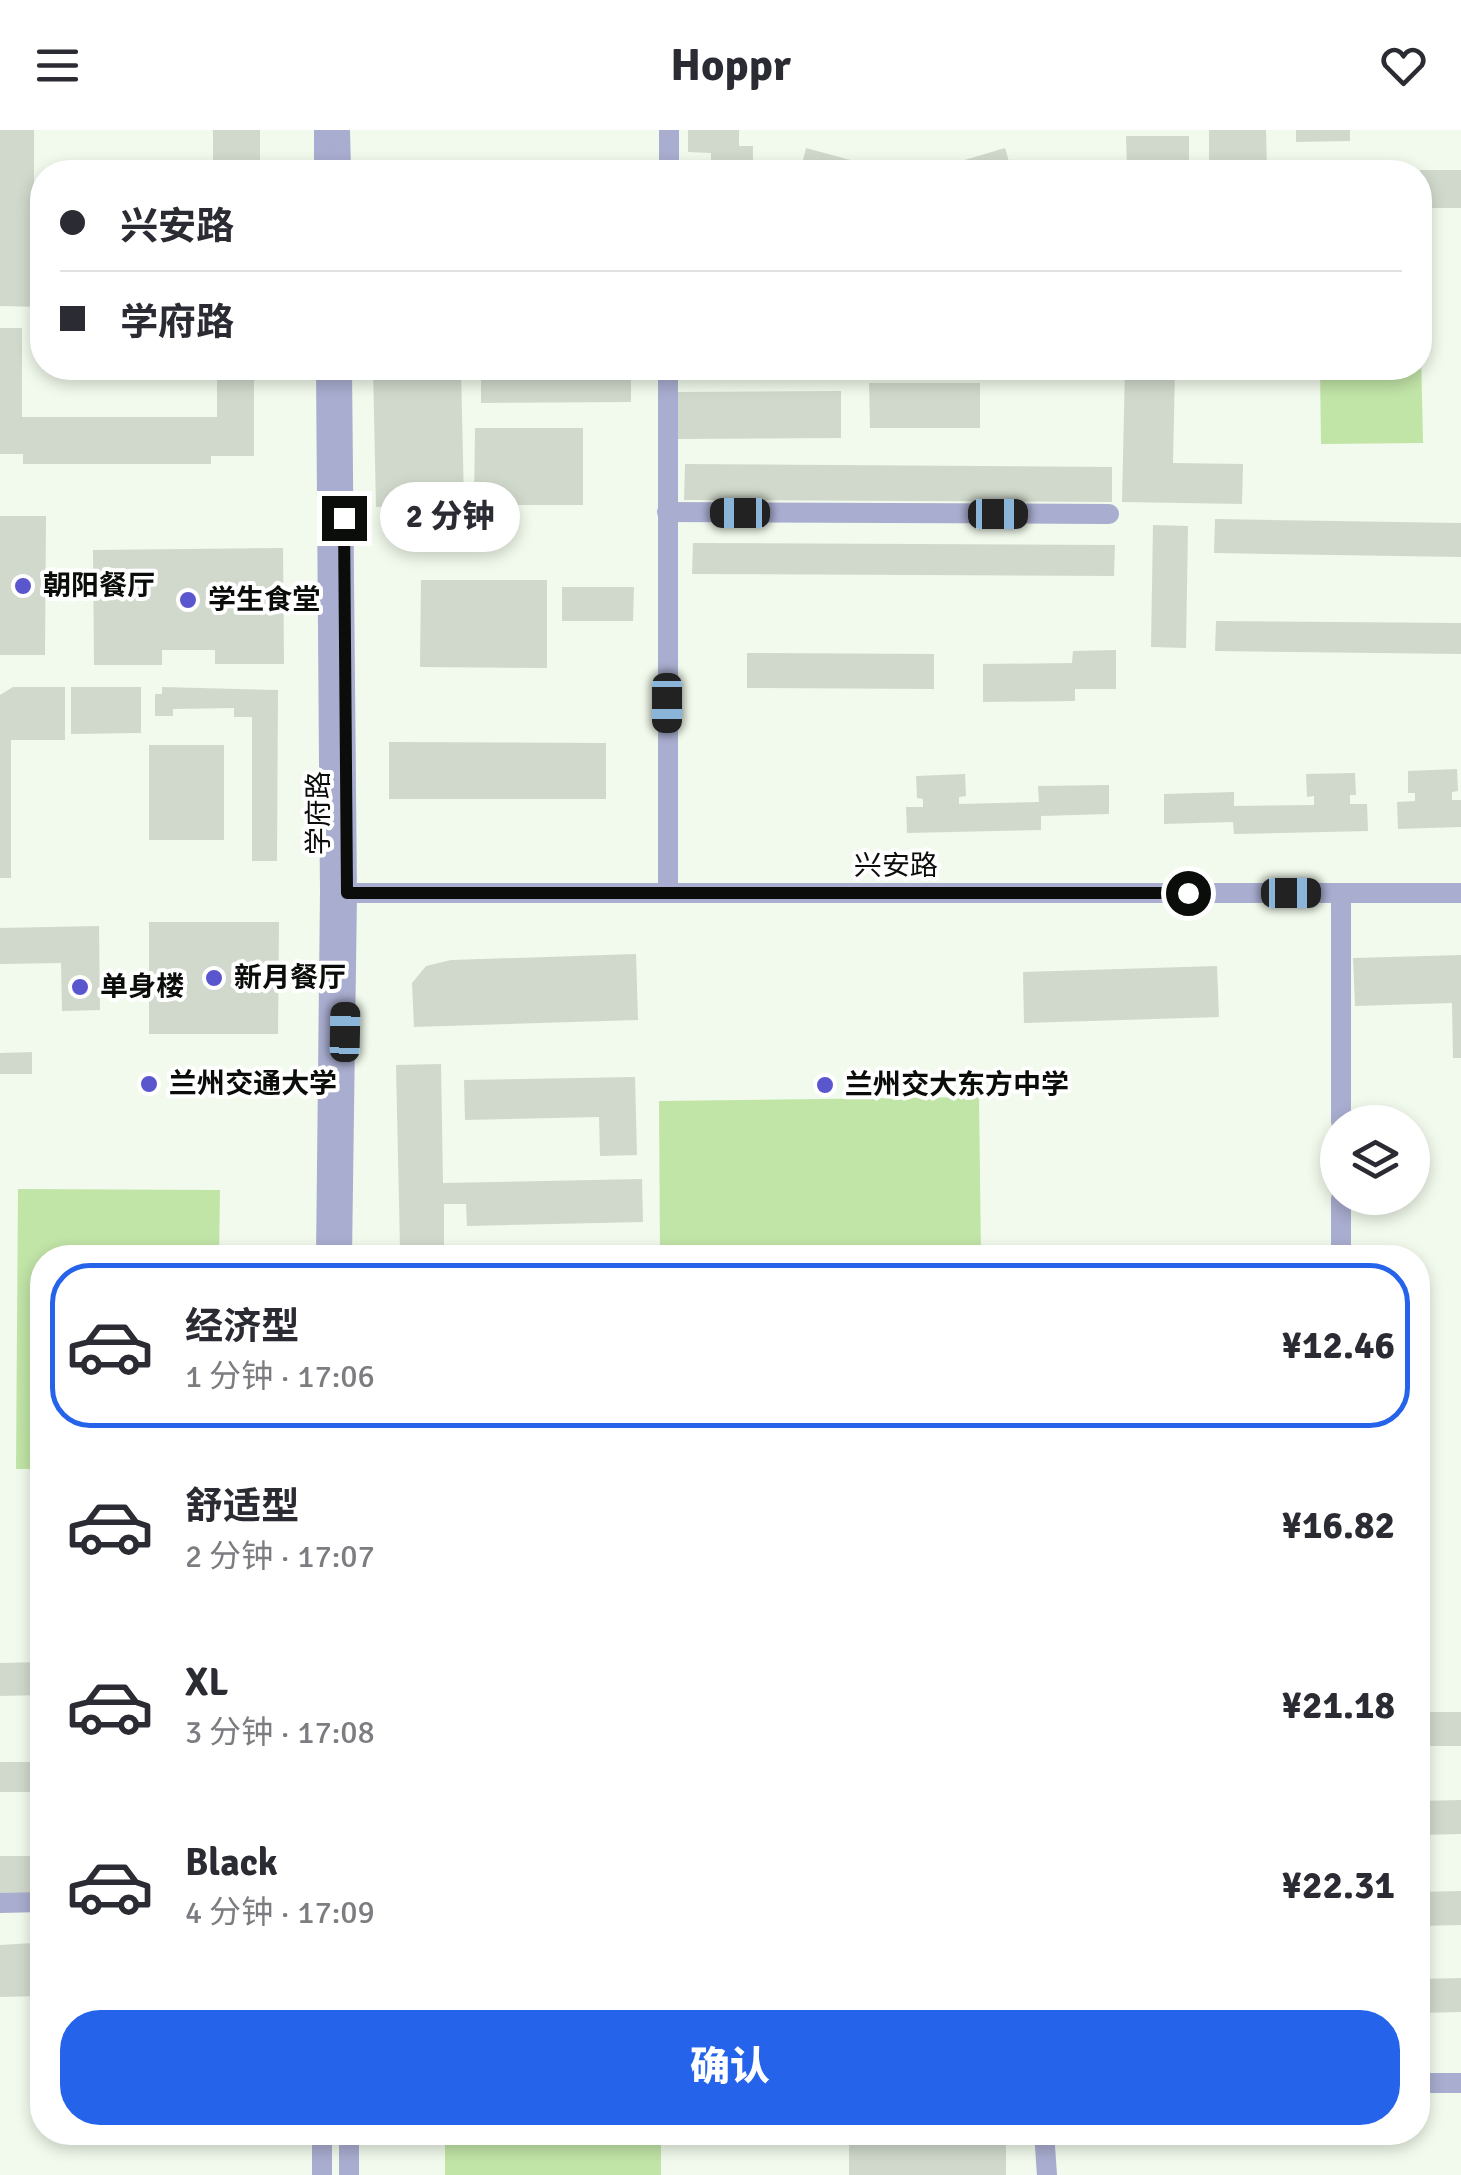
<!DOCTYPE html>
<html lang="zh">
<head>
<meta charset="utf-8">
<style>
	:root { --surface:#fff; --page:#f7f7f7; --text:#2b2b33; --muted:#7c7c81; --line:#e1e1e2; --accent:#2563eb }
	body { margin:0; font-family:Signika,"Noto Sans SC",sans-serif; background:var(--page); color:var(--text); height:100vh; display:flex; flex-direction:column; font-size:38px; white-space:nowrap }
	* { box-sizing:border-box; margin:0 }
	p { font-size:32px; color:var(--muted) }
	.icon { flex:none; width:55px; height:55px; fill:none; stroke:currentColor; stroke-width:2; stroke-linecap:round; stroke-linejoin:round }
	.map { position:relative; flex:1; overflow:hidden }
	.side { position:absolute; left:30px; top:1115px; width:1400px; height:900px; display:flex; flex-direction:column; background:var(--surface); border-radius:40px; box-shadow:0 5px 15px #0003 }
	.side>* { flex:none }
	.top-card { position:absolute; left:30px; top:30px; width:1402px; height:220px; border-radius:40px; box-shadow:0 5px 15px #0003; display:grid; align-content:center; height:220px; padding:0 30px; background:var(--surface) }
	.buttons { position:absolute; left:1320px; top:975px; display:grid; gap:20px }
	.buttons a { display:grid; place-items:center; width:110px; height:110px; border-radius:50%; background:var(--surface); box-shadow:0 5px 15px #0003; font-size:50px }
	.end { position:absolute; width:45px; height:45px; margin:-22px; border:12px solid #0a0d09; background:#fff; box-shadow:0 0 0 5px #fff }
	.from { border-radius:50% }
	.bubble { position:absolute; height:70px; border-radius:35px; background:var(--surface); box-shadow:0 5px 15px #0003; font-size:32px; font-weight:800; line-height:70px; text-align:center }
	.car { position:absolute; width:30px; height:60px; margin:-30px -15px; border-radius:12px; box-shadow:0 0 8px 2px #0007; background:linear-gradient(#222 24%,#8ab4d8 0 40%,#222 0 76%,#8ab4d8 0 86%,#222 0) }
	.top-card b { display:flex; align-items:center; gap:35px; height:95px; font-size:38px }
	.top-card b+b { border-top:2px solid var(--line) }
	.top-card i { width:25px; height:25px; background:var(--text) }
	ul { padding:18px 0 0; list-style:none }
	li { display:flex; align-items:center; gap:30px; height:165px; margin:0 20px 15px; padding:0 10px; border:5px solid transparent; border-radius:40px }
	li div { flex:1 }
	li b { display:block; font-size:38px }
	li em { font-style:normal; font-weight:800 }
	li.selected { border-color:var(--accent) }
	li>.icon { width:90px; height:90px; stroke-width:1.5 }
	.button { display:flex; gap:20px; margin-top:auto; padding:20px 30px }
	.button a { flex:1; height:115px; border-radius:40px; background:var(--accent); color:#fff; font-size:40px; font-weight:800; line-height:115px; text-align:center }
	header { display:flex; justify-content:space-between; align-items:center; height:130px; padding:0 30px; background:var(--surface); font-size:45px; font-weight:800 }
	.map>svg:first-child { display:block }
</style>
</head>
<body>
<header><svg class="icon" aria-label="menu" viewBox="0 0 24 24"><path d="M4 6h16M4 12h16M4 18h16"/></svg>Hoppr<svg class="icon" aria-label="heart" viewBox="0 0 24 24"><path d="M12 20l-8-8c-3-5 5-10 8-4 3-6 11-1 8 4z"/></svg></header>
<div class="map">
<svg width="1461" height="2045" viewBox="0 0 1461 2045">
	<rect width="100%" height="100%" fill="#f1faec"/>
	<!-- green -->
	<g fill="#c1e4a7">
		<polygon points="1420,176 1423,313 1321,314 1320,238 1420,238"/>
		<polygon points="979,967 981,1127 660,1127 659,971"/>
		<polygon points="18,1059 220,1060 219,1127 42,1128 42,1339 16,1339"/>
		<rect x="445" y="2003" width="216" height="42"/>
	</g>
	<!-- building -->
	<g fill="#d1d9cc">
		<polygon points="0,0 34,0 34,68 42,68 41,177 0,176"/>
		<rect x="213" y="0" width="47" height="42"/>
		<polygon points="688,0 739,0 739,16 753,16 753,42 711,42 711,23 688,22"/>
		<polygon points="1209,0 1266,0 1267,37 1209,38"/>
		<polygon points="1296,0 1350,0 1350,11 1296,12"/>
		<polygon points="1126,6 1189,6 1189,42 1127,42"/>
		<polygon points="806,18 891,41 890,42 800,42"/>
		<polygon points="1005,18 1012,42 894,42 894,36 938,38"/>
		<rect x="1420" y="40" width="41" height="38"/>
		<polygon points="0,198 22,198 22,287 217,287 217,238 254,238 254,326 211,326 211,334 23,334 23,324 0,324"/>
		<polygon points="373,238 461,238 464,375 376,377"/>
		<polygon points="481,238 631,238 631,272 481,273"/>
		<polygon points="1125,238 1175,238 1173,333 1243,334 1242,374 1122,372"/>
		<polygon points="869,253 980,253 980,298 870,298"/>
		<polygon points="841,261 841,308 677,309 676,262"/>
		<polygon points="475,298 583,298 583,375 474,375"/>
		<polygon points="685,334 1112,337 1112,372 684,370"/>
		<polygon points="0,386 46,386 45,525 0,525"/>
		<polygon points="1215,389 1461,393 1461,427 1214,423"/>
		<polygon points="1153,395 1188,396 1186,518 1151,517"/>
		<polygon points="693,413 1115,415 1114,446 692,444"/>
		<polygon points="283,418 284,534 215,534 215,520 162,520 162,535 94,535 93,420"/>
		<polygon points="421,450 547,450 547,538 420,537"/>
		<polygon points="562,457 634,457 633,491 562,491"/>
		<polygon points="1216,491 1461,493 1461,524 1215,521"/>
		<polygon points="1116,520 1116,559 1075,559 1075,571 983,572 983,534 1072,533 1073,521"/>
		<polygon points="747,523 934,524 934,559 747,558"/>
		<polygon points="13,557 65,557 65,610 11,610 11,748 0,748 0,565"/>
		<polygon points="71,557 141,557 141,603 71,604"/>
		<polygon points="162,557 278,560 277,731 252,731 252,587 234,587 234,578 173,579 173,586 155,586 155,564 162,564"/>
		<polygon points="389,612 606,613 606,669 389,669"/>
		<rect x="149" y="615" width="75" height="95"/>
		<polygon points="1457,639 1458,661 1452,662 1452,670 1461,670 1461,697 1398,699 1397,672 1415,671 1415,663 1408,663 1408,641"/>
		<polygon points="1355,643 1356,665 1350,665 1350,674 1367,674 1368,701 1234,704 1233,692 1164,694 1164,664 1234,662 1234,676 1314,675 1314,666 1307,667 1306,644"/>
		<polygon points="965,644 966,666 959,667 959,674 1039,672 1038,656 1109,655 1109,684 1041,686 1041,700 907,703 906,677 923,677 923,669 917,668 916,646"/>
		<polygon points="149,792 279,792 278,904 149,904"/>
		<polygon points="99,796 100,880 62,881 61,833 0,834 0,798"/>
		<polygon points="636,824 638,890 414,897 412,853 426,836 451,830"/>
		<polygon points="1461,825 1461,928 1453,928 1452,873 1355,876 1353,828"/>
		<polygon points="1217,836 1219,887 1024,893 1023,842"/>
		<polygon points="32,922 32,944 0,944 0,923"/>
		<polygon points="441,934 443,1053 642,1049 643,1092 467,1096 466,1074 444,1074 444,1118 400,1119 396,935"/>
		<polygon points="635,947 637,1025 600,1026 599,987 465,990 464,950"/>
		<polygon points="42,1532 42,1565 0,1566 0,1533"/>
		<rect x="1418" y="1582" width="43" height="34"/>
		<rect x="0" y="1632" width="42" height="30"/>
		<polygon points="1461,1670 1461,1704 1418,1705 1418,1671"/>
		<rect x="0" y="1726" width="42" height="38"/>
		<polygon points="1461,1761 1461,1795 1418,1796 1418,1762"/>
		<polygon points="33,1813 33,1827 42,1827 42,1866 0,1867 0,1815"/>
		<polygon points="1461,1848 1461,1882 1418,1883 1418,1849"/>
		<polygon points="1006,2008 1006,2045 849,2045 849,2009"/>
	</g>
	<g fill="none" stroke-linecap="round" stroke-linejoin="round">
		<!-- minor -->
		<g stroke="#a9adcf" stroke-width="20">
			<polyline points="324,0 324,42"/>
			<polyline points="340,0 341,42"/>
			<polyline points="669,0 669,42"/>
			<polyline points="326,238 330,763 326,1128"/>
			<polyline points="668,238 668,763"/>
			<polyline points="667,382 1109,384"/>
			<polyline points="330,763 1461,763"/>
			<polyline points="1341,992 1341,763"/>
			<polyline points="342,1128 347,763 342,238"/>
			<polyline points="1341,1128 1341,1068"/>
			<polyline points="0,1773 42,1772"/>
			<polyline points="1418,1953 1461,1953"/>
			<polyline points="349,2002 349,2045"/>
			<polyline points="1044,2002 1047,2045"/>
			<polyline points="322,2045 322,2002"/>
		</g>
	</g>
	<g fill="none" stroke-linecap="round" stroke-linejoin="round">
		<!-- route -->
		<polyline stroke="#0a0d09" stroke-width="12" points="344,388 347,763 1188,763"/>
	</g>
	<!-- markers -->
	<g fill="#5a56ce" stroke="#fff" stroke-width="4">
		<circle cx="23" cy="456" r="10"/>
		<circle cx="188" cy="470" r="10"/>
		<circle cx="214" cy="848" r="10"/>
		<circle cx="80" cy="857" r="10"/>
		<circle cx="149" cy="954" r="10"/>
		<circle cx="825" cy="955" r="10"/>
	</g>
	<g text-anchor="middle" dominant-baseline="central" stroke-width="8" stroke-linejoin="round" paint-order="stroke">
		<!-- poi labels -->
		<g font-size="28" font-weight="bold" fill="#0a0d09" stroke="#fff" text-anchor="start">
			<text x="43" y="456">朝阳餐厅</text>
			<text x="208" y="470">学生食堂</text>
			<text x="234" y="848">新月餐厅</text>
			<text x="100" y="857">单身楼</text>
			<text x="169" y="954">兰州交通大学</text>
			<text x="845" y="955">兰州交大东方中学</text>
		</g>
		<!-- street labels -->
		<g font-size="28" fill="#0a0d09" stroke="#fff">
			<text transform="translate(319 683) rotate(-90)">学府路</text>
			<text x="896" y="736">兴安路</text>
		</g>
	</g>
</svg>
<div class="buttons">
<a><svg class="icon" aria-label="layers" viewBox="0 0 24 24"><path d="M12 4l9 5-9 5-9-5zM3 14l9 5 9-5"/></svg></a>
</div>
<i class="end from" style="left:1188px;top:763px"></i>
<i class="end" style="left:344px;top:388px"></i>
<div class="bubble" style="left:380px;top:352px;width:140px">2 分钟</div>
<i class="car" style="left:740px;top:383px;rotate:270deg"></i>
<i class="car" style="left:998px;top:384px;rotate:90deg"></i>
<i class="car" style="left:667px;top:573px;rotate:180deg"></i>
<i class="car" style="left:1291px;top:763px;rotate:90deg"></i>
<i class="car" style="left:345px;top:902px;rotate:1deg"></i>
<div class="top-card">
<b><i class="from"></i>兴安路</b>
<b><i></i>学府路</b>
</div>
<section class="side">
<ul>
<li class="selected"><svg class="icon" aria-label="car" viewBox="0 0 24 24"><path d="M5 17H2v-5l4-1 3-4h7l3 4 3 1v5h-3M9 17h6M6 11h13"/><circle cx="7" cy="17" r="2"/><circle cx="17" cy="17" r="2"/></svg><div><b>经济型</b><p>1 分钟 · 17:06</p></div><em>¥12.46</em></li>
<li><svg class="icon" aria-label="car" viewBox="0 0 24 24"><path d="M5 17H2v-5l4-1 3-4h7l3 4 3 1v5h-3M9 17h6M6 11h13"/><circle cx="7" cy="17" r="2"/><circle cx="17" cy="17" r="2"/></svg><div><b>舒适型</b><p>2 分钟 · 17:07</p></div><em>¥16.82</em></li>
<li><svg class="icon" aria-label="car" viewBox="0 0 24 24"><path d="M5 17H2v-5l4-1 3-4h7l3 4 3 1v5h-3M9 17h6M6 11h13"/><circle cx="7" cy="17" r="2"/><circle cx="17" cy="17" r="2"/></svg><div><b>XL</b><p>3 分钟 · 17:08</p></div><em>¥21.18</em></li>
<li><svg class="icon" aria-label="car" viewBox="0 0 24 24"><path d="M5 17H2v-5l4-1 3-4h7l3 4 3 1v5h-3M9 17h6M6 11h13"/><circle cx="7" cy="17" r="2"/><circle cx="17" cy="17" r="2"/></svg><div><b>Black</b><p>4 分钟 · 17:09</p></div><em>¥22.31</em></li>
</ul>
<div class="button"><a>确认</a></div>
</section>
</div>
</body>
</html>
